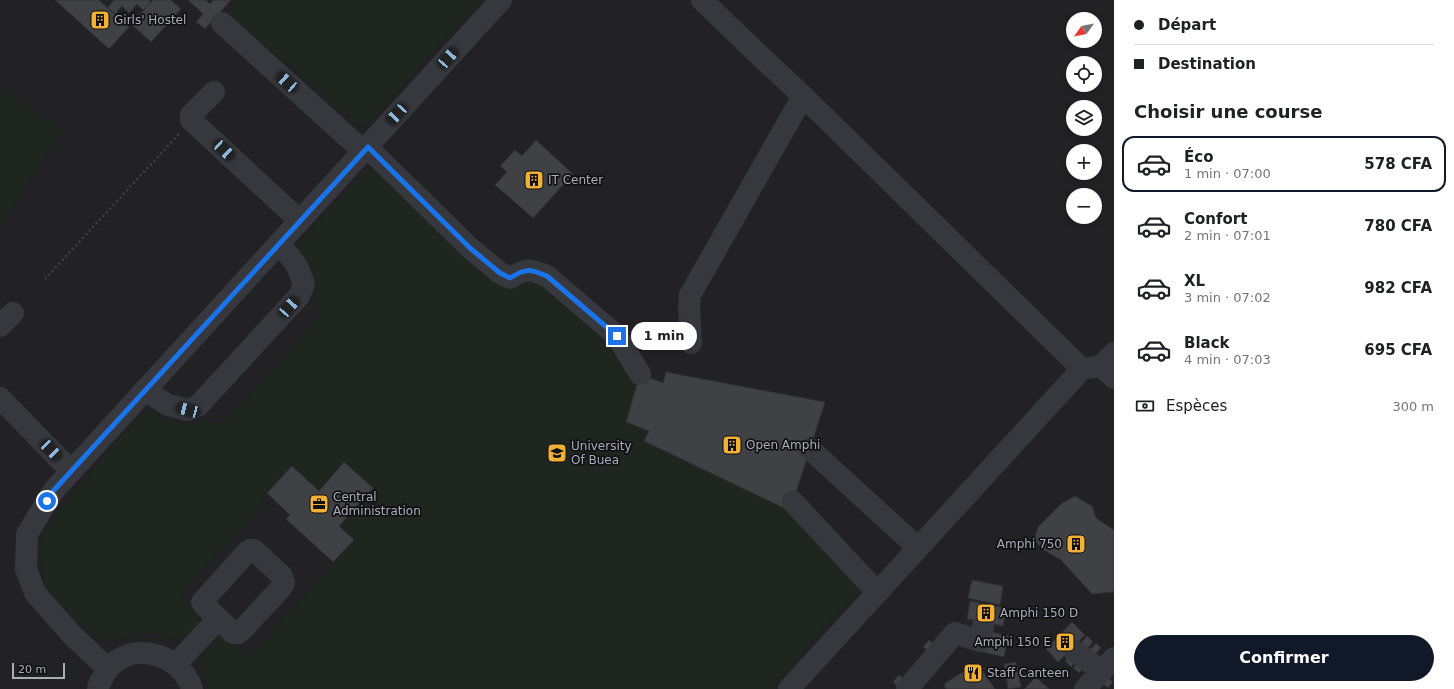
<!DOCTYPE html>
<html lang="fr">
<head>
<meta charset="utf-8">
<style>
	:root { --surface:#fff; --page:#f6f6f6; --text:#202124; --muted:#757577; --line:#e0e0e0; --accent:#111827 }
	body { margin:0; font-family:"DejaVu Sans",sans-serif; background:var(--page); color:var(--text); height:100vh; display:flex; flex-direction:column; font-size:15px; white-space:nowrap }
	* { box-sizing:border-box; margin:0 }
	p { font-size:13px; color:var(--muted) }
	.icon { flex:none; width:22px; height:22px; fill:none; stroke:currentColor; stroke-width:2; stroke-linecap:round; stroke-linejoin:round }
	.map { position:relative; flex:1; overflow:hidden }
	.sheet { display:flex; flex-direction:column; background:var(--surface); width:340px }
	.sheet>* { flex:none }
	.top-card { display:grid; align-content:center; height:88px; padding:0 20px; background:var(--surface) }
	.needle { width:26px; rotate:237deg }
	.controls { position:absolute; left:1066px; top:12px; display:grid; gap:8px }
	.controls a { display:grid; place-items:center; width:36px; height:36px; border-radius:50%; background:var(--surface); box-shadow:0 2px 6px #0003; font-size:20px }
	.scale { position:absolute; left:12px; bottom:10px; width:53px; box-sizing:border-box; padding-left:4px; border:2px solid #a8adb8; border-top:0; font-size:11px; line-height:14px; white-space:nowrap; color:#a8adb8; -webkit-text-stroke:3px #111113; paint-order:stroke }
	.end { position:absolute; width:18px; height:18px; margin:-9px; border:5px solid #1a73e8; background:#fff; box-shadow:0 0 0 2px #fff }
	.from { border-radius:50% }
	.bubble { position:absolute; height:28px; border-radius:14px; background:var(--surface); box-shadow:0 2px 6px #0003; font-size:13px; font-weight:800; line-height:28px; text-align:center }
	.car { position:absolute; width:12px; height:24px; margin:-12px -6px; border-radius:5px; box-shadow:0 0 3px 1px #0007; background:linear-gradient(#222 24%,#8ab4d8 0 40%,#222 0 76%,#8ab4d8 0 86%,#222 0) }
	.top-card b { display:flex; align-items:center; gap:14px; height:38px; font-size:15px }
	.top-card b+b { border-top:1px solid var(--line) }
	.top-card i { width:10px; height:10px; background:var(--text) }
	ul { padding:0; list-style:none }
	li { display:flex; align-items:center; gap:12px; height:56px; margin:0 8px 6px; padding:0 12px; border:2px solid transparent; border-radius:12px }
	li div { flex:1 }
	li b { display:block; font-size:15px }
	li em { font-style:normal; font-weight:800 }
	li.current { border-color:var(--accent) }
	li>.icon { width:36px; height:36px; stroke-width:1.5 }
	h2 { padding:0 20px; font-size:18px; line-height:48px }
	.pay { display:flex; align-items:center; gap:10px; height:44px; padding:0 20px; font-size:15px }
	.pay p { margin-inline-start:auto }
	.primary-button { display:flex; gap:8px; margin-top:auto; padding:8px 20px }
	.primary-button a { flex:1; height:46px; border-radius:24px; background:var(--accent); color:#fff; font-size:16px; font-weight:800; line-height:46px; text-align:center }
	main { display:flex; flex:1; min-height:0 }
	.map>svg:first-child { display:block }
</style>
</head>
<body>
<main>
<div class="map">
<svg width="1114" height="689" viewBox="0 0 1114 689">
	<rect width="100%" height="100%" fill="#161618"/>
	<!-- built -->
	<path fill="#222225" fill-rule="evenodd" d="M0,0H1114V689H0ZM1073,19H1095V41H1073ZM1073,63H1095V85H1073ZM1073,107H1095V129H1073ZM1073,151H1095V173H1073ZM1073,195H1095V217H1073Z"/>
	<!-- green -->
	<g fill="#1e261f">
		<polygon points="237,0 481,0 363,128 227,12"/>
		<polygon points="0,89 63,130 0,227"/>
		<polygon points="378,161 500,283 534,275 617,336 640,374 626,422 649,431 645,441 790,511 866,587 826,626 770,689 208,689 208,682 202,659 221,632 249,657 354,540 339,526 373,488 345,463 319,491 292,466 267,493 254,514 180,595 202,624 191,634 179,640 143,632 127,639 106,640 87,629 66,610 45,588 41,565 39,546 46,527 95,467 130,427 152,410 172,421 193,423 208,421 223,424 320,317 314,295 315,278 297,258 299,242 341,197"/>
	</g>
	<!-- building -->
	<g fill="#404145" stroke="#303034">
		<polygon points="55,0 99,0 129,27 109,49"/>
		<polygon points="114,0 148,0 151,2 143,10 137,4 129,13 122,6 115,14 108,7"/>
		<polygon points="153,0 171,0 181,9 151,42 131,24"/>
		<polygon points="188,0 206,0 210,4 214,0 231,0 205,29 196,22 203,14"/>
		<polygon points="536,140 573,174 533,218 495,185 507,172 500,166 515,150 522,156"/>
		<polygon points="666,372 825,402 790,511 644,441 649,431 626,422 640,374 663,383"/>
		<polygon points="344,462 373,488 339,526 354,540 333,562 286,519 290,515 267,493 292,466 319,491"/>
		<polygon points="1075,496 1092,506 1096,518 1114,530 1114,592 1092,594 1061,560 1042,549 1034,539 1038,527 1062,503"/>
		<polygon points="972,580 1003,586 1000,605 968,598"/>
		<polygon points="970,601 1006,608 1003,626 967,619"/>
		<polygon points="1072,622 1085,635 1058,662 1046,649"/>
		<polygon points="971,627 1009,636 1004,657 966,648"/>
		<polygon points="1087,636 1093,642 1071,667 1065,661"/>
		<polygon points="929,640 948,656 942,663 923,647"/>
		<polygon points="1096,643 1101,648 1079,673 1073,668"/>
		<polygon points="1016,662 1021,687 1008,689 1004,664"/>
		<polygon points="977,663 995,689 946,689 944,684"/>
		<polygon points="1091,665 1113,682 1108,688 1086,671"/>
		<polygon points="899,675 915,689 901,689 893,682"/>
		<polygon points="1036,677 1049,689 1024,689"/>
	</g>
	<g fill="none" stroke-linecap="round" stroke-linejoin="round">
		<!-- path -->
		<polyline stroke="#3d3f44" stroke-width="2.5" stroke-dasharray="2 3" stroke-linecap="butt" points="45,279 179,134"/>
		<!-- minor -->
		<g stroke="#37383d" stroke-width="22">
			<polyline points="702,0 758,54 803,96 1082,369 1101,366 1114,378"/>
			<polyline points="222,23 363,151"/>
			<polyline points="214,92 191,115 191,120 300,221"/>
			<path d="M367,147L470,248L500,273L510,278C526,268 530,269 547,276L617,336L640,374"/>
			<polyline points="0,326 13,313"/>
			<polyline points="691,343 689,307 690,295 803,96"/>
			<polyline points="1101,366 1114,353"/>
			<path d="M145,390L168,405L188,410L198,406L299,296L304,284C298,266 293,257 278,245"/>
			<polyline points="0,398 71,471"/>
			<polyline points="810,449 918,548"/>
			<polyline points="793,502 877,592"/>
			<polygon points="250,550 254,550 282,576 284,583 281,588 241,631 238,633 233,633 203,604 202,602 248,551"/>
			<polyline points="1074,651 1102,671"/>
			<polyline points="176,664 218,619"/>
			<polyline points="108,669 72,635 35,593 26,569 27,534 54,490 501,0"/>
			<path d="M98,689C98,684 102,680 104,675C125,638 180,651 192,689"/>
			<polyline points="789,689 1082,369"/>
			<polyline points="907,689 955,633 980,641 983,626"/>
			<polyline points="1085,689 1114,658"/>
		</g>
	</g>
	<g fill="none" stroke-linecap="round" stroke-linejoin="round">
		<!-- route -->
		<path stroke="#1a73e8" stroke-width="5" d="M47,501L54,490L368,147L470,248L500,273L510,278C526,268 530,269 547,276L617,336"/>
	</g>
	<!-- icons -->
	<defs>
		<g id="building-square" transform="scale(1)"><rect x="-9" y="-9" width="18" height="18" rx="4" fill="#f2b134" stroke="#111113"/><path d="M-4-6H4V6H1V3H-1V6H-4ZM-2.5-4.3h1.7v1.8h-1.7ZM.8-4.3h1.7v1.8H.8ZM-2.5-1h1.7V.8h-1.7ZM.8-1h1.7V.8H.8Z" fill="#111"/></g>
		<g id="university-square" transform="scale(1)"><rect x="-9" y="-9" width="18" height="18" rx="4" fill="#f2b134" stroke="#111113"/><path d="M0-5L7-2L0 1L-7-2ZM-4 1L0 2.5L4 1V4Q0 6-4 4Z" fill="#111"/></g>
		<g id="office-square" transform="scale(1)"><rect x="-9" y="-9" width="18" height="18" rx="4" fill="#f2b134" stroke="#111113"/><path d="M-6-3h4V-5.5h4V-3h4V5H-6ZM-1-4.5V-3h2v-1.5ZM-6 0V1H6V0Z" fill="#111"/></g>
		<g id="restaurant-square" transform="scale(1)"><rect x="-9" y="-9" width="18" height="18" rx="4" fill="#f2b134" stroke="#111113"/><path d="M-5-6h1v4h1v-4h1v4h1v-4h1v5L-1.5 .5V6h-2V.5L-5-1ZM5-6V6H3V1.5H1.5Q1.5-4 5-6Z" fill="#111"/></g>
	</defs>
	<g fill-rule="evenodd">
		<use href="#building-square" x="100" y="20"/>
		<use href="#building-square" x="534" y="180"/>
		<use href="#building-square" x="732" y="445"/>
		<use href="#university-square" x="557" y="453"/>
		<use href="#office-square" x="319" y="504"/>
		<use href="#building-square" x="1076" y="544"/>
		<use href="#building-square" x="986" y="613"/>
		<use href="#building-square" x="1065" y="642"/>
		<use href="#restaurant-square" x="973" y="673"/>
	</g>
	<g text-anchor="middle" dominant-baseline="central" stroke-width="3.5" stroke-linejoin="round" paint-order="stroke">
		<!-- poi labels -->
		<g font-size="12" fill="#a8adb8" stroke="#111113" text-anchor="start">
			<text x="114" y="20">Girls' Hostel</text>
			<text x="548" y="180">IT Center</text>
			<text x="746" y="445">Open Amphi</text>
			<text x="571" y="446">University<tspan x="571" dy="14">Of Buea</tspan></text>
			<text x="333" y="497">Central<tspan x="333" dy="14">Administration</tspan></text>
			<text x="1062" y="544" text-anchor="end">Amphi 750</text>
			<text x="1000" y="613">Amphi 150 D</text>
			<text x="1051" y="642" text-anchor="end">Amphi 150 E</text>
			<text x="987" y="673">Staff Canteen</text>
		</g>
	</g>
</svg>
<div class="controls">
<a><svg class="needle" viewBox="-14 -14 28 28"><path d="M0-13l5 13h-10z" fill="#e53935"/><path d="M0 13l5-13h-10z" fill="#757577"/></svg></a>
<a><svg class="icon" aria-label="locate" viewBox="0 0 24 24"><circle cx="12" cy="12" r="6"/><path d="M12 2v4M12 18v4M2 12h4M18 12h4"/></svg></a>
<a><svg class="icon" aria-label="layers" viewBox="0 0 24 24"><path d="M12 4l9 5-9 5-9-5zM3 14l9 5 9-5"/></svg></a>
<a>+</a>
<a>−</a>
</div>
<div class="scale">20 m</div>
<i class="end from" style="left:47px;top:501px"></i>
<i class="end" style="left:617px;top:336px"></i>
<div class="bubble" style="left:631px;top:322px;width:66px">1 min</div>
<i class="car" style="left:448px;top:58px;rotate:42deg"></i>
<i class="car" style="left:287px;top:82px;rotate:312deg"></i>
<i class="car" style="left:397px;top:114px;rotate:223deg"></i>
<i class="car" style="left:224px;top:150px;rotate:133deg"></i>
<i class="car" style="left:289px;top:307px;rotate:42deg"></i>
<i class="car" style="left:188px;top:410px;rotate:285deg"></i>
<i class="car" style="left:51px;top:450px;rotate:136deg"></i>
</div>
<section class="sheet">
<div class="top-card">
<b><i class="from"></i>Départ</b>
<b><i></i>Destination</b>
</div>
<h2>Choisir une course</h2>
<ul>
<li class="current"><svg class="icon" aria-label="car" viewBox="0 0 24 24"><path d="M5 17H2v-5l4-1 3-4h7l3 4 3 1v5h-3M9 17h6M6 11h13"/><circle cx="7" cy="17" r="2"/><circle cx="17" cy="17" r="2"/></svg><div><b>Éco</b><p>1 min · 07:00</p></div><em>578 CFA</em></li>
<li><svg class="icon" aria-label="car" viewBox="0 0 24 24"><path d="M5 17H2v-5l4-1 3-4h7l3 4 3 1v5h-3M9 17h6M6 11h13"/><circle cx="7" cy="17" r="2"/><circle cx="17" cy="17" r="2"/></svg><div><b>Confort</b><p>2 min · 07:01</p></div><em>780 CFA</em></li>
<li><svg class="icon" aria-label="car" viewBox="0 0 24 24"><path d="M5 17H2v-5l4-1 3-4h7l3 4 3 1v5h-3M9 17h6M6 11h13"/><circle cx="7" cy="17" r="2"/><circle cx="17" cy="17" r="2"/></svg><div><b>XL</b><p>3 min · 07:02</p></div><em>982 CFA</em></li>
<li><svg class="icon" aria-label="car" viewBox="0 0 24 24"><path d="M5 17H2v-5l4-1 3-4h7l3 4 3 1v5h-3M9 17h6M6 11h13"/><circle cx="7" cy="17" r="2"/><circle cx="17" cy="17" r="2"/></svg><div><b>Black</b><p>4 min · 07:03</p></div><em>695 CFA</em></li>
</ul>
<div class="pay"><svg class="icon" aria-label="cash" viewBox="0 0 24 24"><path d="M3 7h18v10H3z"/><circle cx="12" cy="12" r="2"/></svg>Espèces<p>300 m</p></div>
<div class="primary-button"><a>Confirmer</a></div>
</section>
</main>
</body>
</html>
